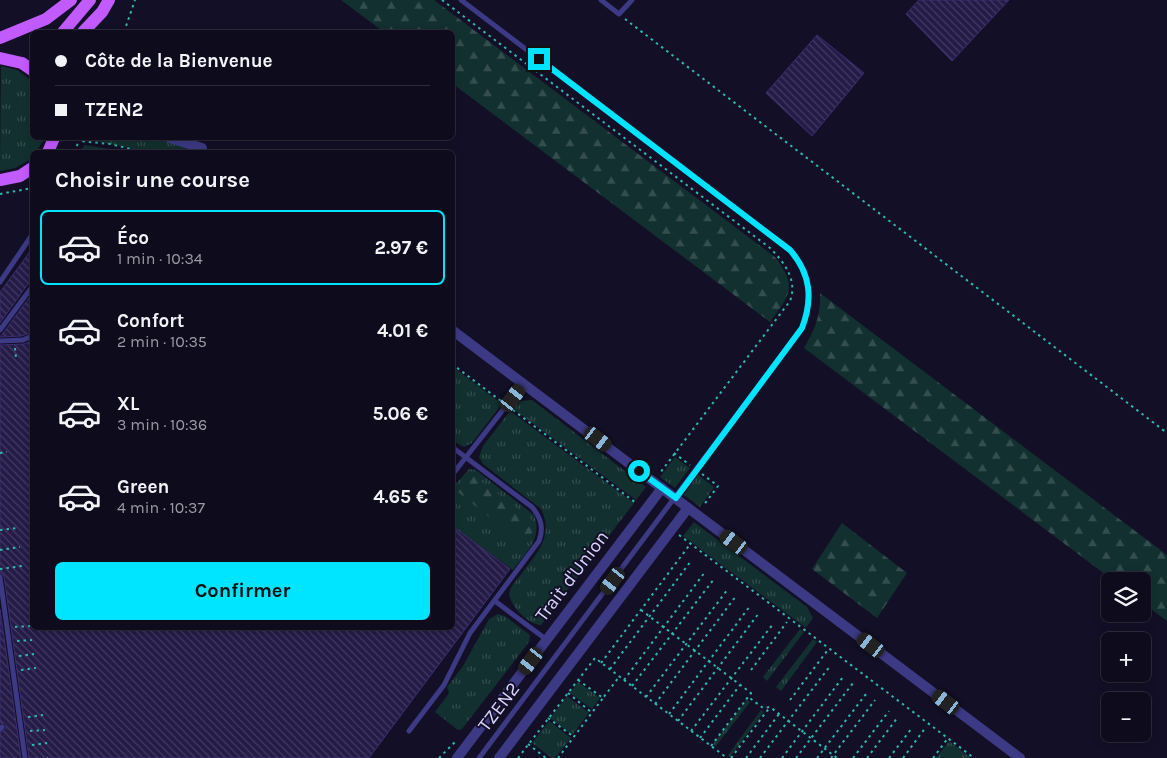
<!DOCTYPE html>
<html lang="fr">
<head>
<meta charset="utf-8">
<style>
	:root { --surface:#0e0b1c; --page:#171425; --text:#f1f3f6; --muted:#9b9ba3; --line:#2e2b3b; --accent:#00e5ff }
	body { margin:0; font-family:Karla,sans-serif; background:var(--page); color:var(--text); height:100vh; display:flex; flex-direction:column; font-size:19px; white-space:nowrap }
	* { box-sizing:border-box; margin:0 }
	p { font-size:16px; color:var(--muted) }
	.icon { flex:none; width:28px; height:28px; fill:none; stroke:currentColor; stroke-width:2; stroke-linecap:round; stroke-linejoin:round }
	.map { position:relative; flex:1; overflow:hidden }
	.sheet { position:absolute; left:30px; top:150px; width:425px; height:480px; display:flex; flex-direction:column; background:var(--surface); border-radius:8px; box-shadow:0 2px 8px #0003,0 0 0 1px var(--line) }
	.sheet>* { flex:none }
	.top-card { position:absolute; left:30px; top:30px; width:425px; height:110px; border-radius:8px; box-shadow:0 2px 8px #0003,0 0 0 1px var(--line); display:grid; align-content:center; height:110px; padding:0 25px; background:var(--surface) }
	.tools { position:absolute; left:1101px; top:572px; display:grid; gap:10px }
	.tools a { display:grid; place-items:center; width:50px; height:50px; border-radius:8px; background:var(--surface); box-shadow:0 2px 8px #0003,0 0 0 1px var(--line); font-size:25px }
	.end { position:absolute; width:22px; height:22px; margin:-11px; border:6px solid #00e5ff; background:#111; box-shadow:0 0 0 2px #111 }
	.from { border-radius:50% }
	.car { position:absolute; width:15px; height:30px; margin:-15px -8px; border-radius:6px; box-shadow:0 0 4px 1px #0007; background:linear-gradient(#222 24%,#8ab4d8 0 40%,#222 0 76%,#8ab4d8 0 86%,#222 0) }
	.top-card b { display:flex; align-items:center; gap:18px; height:48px; font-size:19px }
	.top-card b+b { border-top:1px solid var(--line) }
	.top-card i { width:12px; height:12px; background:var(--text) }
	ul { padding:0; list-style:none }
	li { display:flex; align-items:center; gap:15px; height:75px; margin:0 10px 8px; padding:0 15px; border:2px solid transparent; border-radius:8px }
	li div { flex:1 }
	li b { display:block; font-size:19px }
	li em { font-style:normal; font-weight:700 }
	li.active { border-color:var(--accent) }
	li>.icon { width:45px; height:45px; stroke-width:1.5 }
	h2 { padding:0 25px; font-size:22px; line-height:60px }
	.action { display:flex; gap:10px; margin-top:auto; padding:10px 25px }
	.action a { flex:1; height:58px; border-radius:8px; background:var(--accent); color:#111; font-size:20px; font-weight:700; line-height:58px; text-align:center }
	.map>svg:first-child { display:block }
</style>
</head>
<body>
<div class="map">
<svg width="1167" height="758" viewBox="0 0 1167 758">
	<defs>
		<pattern id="grass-tufts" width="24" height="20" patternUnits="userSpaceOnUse" patternTransform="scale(1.25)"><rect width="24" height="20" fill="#12302f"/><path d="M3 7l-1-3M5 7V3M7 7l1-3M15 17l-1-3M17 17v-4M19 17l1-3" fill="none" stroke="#344d4e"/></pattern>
		<pattern id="forest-firs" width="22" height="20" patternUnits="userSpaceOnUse" patternTransform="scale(1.25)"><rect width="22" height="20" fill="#12302f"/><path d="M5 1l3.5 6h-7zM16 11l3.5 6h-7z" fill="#344d4e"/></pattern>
		<pattern id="building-back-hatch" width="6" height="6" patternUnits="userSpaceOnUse" patternTransform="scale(1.25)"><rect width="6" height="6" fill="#241b47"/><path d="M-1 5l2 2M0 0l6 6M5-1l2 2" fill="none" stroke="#433b63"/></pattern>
	</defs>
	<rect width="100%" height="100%" fill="#130f26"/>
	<!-- grass -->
	<g fill="url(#grass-tufts)">
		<polygon points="1,66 17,70 32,81 32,138 45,138 36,152 32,152 31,159 15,168 0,171"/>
		<path d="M81,138C116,138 163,129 191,152H148Z"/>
		<polygon points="85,145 127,152 79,152"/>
		<polygon points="453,367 502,404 472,443 464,447 453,441"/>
		<polygon points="532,400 646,487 636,500 512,408 520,401"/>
		<path d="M510,411L634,503L541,625C528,624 511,607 509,594C510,587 515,582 519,577C535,555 555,537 541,509L483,464L479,457L483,446Z"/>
		<polygon points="675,457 690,468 675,488 660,477"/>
		<path d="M469,469L476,470L534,515C543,538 526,553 513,570L453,527V487Z"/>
		<polygon points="698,475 714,487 700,507 684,495"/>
		<polygon points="694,522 807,607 813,618 806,628 683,536"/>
		<polygon points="498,614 505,616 530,635 529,642 462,729 458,730 435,712 449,693 447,687 463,666 489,619"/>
		<polygon points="800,629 804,632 767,681 763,677"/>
		<polygon points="813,639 817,642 781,691 776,687"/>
		<polygon points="578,682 600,698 592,709 570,693"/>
		<polygon points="567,696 589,713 572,735 550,718"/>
		<polygon points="747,699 750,702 716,746 713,744"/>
		<polygon points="761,710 764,712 730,757 728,755"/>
		<polygon points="549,721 571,738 555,758 552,758 532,743"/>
		<polygon points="949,741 971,758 936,758"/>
	</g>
	<!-- forest -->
	<g fill="url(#forest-firs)">
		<path d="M341,0H434L775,257C798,287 790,295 770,322L453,84L452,32H384Z"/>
		<path d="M820,293L1167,555V621L1143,603L1142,581H1114L804,348C815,329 821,315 820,293Z"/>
		<polygon points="473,475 532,520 535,529 523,544 458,492"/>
		<polygon points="842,523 907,573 877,618 812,569"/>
	</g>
	<!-- building -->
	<g fill="url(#building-back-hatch)" stroke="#3b2d73">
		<polygon points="919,0 1009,0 952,61 906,14"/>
		<polygon points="817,35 864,73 812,136 766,93"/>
		<polygon points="32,249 32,283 28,284 0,323 0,292"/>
		<polygon points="32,294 32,332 22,336 0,337"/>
		<polygon points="32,341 32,628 452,628 452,526 510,569 369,758 29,758 4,576 0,573 0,345 24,344"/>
		<polygon points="0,609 21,758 0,758 0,733 6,728 5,724 0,723"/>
	</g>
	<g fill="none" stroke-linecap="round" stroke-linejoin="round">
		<!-- path -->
		<g stroke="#2fb8b0" stroke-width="2" stroke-dasharray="2.5 4" stroke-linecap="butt">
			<path d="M442,0L770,248C784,262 798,280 790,301L660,473"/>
			<polyline points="625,19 1167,433"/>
			<polyline points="124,32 135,0"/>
			<polyline points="80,138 79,141 110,144 143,152"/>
			<polyline points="74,152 79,141"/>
			<polyline points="0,194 32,188"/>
			<polyline points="15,348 16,358"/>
			<polyline points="452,364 501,401"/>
			<polyline points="513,410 636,503"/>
			<polyline points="0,453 7,452"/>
			<polyline points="674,453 690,465"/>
			<polyline points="702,474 718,486 703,506"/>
			<polyline points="0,530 17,528"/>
			<polyline points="679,535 974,758"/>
			<polyline points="0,550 20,547"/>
			<polyline points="0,569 22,566"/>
			<polyline points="641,610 751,693 751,699 763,708 770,707 837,758"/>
			<polyline points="15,627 30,626"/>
			<polyline points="17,641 32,640"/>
			<polyline points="19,656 34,654"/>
			<polyline points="601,663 691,543"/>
			<polyline points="610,669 691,561"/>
			<polyline points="21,670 36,668"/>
			<polyline points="751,670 787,622"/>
			<polyline points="578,680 603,698 619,677"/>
			<polyline points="624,680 705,572"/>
			<polyline points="632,686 714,579"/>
			<polyline points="568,693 591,712"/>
			<polyline points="646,697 728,589"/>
			<polyline points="790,700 827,651"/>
			<polyline points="655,704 736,596"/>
			<polyline points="669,714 750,606"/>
			<polyline points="28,717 43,715"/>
			<polyline points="548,718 574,737"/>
			<polyline points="678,721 759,613"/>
			<polyline points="30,731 45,730"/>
			<polyline points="691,731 773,624"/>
			<polyline points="700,738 740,685"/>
			<polyline points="528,744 546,758"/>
			<polyline points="32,745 47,743"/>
			<polyline points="711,746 751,693"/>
			<polyline points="47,758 48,758"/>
			<polyline points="439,758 457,740"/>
			<polyline points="518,758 595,658 727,758"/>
			<polyline points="558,758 603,698"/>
			<polyline points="731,758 770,707"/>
			<polyline points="746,758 779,714"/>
			<polyline points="760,758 830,666"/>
			<polyline points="782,758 843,677"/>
			<polyline points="796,758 853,683"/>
			<polyline points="817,758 866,694"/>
			<polyline points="831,758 875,700"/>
			<polyline points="853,758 889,711"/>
			<polyline points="867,758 898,717"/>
			<polyline points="889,758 912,728"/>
			<polyline points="903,758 926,727"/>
			<polyline points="933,758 948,738"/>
		</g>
		<!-- lane -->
		<g stroke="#3d3a85" stroke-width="5">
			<path d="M461,0L790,250C811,274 813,299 802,328L479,758"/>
			<polyline points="601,0 619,14 632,0"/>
			<polyline points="0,282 32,235"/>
			<polyline points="0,330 32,287"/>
			<polyline points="0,341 23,340 32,336"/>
			<polyline points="452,475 524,383"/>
			<polyline points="0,577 25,758"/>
			<polyline points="495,601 547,640"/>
			<polyline points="0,729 2,727"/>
			<path d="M409,731L444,685L470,633L539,541C544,528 541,518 532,507L452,447"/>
		</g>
		<!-- street -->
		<g stroke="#3d3a85" stroke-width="10">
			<polyline points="170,138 202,148"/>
			<polyline points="452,330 1020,758"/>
			<polyline points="457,758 662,488"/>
			<polyline points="499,758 688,508"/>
		</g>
		<!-- primary -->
		<g stroke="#c25bff" stroke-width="12">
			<polyline points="63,32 90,0"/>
			<polyline points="83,32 102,12 109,0"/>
			<polyline points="0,38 46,19 71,0"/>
			<polyline points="0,58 22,63 32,70"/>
			<polyline points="48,152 54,138"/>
			<polyline points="0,180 20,176 32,168"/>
		</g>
	</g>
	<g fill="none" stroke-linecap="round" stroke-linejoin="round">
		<!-- route -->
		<path stroke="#00e5ff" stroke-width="6" d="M539,59L790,250C811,274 813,299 802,328L676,498L639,471"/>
	</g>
	<g text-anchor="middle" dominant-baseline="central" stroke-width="4" stroke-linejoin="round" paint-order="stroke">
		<!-- street labels -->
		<g font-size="19" fill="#d9d4ff" stroke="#130f26">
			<text transform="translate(572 576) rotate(-53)">Trait d'Union</text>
			<text transform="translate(499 707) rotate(-53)">TZEN2</text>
		</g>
	</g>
</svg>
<div class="tools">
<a><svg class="icon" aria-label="layers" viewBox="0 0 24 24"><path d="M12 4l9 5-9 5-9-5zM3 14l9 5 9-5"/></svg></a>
<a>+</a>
<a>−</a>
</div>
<i class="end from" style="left:639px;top:471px"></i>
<i class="end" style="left:539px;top:59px"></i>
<i class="car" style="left:513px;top:398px;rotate:38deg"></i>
<i class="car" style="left:598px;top:439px;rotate:127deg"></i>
<i class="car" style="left:734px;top:542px;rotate:307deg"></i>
<i class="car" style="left:613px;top:581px;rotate:217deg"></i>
<i class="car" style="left:871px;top:645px;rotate:307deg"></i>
<i class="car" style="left:531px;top:661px;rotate:217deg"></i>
<i class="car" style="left:946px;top:702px;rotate:307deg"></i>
<div class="top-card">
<b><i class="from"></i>Côte de la Bienvenue</b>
<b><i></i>TZEN2</b>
</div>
<section class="sheet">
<h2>Choisir une course</h2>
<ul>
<li class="active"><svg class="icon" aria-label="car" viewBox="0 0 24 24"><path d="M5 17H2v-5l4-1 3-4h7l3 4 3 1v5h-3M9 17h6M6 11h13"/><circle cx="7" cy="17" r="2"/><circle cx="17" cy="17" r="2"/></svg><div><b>Éco</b><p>1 min · 10:34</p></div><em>2.97 €</em></li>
<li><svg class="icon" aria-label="car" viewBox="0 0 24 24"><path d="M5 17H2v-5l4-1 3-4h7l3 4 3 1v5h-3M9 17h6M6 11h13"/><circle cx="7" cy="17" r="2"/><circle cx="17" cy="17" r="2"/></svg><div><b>Confort</b><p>2 min · 10:35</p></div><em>4.01 €</em></li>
<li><svg class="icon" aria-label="car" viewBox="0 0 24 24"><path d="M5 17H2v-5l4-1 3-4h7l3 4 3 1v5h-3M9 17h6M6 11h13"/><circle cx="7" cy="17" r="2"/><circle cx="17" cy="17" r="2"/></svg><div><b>XL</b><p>3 min · 10:36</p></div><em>5.06 €</em></li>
<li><svg class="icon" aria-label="car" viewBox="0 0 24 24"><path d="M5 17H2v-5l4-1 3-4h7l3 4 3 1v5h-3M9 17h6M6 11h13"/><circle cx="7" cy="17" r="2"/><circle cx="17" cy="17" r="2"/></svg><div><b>Green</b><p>4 min · 10:37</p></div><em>4.65 €</em></li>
</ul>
<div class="action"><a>Confirmer</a></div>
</section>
</div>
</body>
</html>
